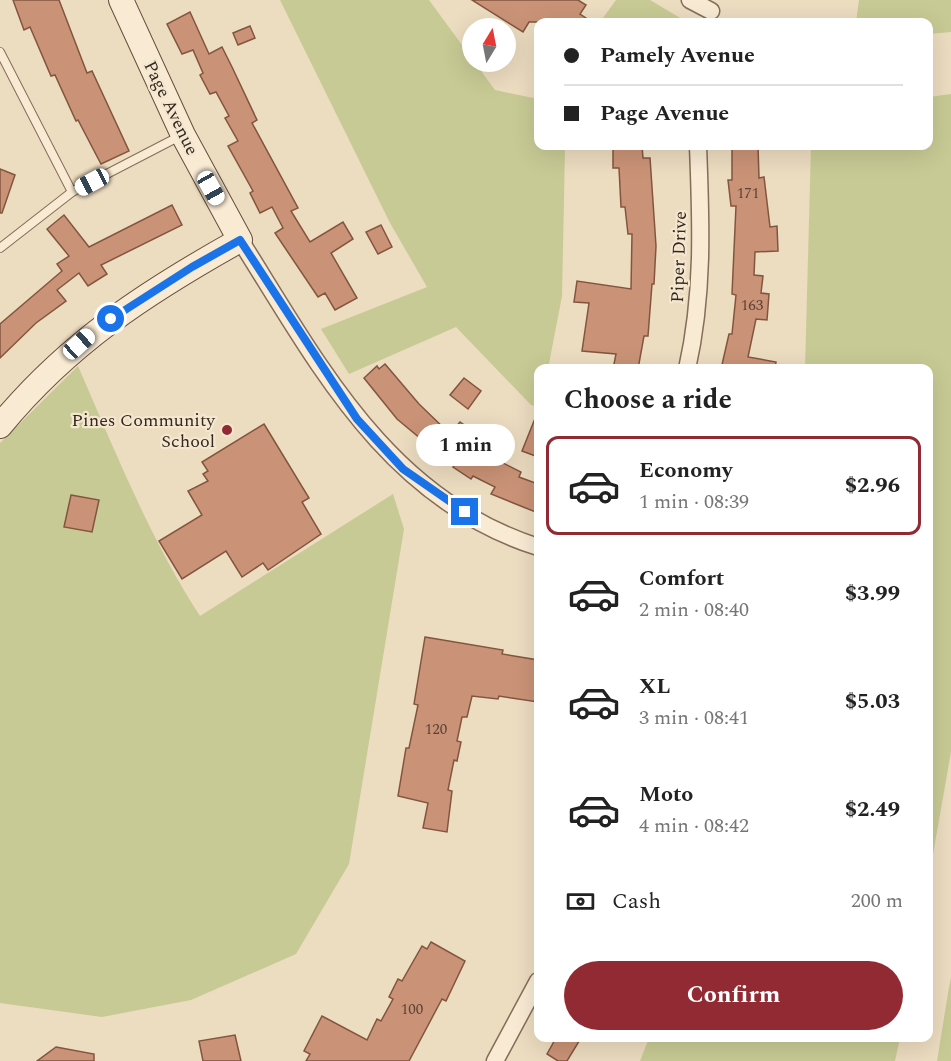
<!DOCTYPE html>
<html lang="en">
<head>
<meta charset="utf-8">
<style>
	:root { --surface:#fff; --page:#f6f6f6; --text:#222; --muted:#767676; --line:#e0e0e0; --accent:#922a33 }
	body { margin:0; font-family:Spectral,serif; background:var(--page); color:var(--text); height:100vh; display:flex; flex-direction:column; font-size:22px; white-space:nowrap }
	* { box-sizing:border-box; margin:0 }
	p { font-size:20px; color:var(--muted) }
	.icon { flex:none; width:33px; height:33px; fill:none; stroke:currentColor; stroke-width:2; stroke-linecap:round; stroke-linejoin:round }
	.map { position:relative; flex:1; overflow:hidden }
	.drawer { position:absolute; left:534px; top:364px; width:399px; height:678px; display:flex; flex-direction:column; background:var(--surface); border-radius:12px; box-shadow:0 6px 24px #0002 }
	.drawer>* { flex:none }
	.top-card { position:absolute; left:534px; top:18px; width:399px; height:132px; border-radius:12px; box-shadow:0 6px 24px #0002; display:grid; align-content:center; height:132px; padding:0 30px; background:var(--surface) }
	.needle { width:39px; rotate:10deg }
	.controls { position:absolute; left:462px; top:18px; display:grid; gap:12px }
	.controls a { display:grid; place-items:center; width:54px; height:54px; border-radius:50%; background:var(--surface); box-shadow:0 6px 24px #0002; font-size:30px }
	.end { position:absolute; width:27px; height:27px; margin:-14px; border:8px solid #1a73e8; background:#fff; box-shadow:0 0 0 3px #fff }
	.from { border-radius:50% }
	.bubble { position:absolute; height:42px; border-radius:21px; background:var(--surface); box-shadow:0 6px 24px #0002; font-size:20px; font-weight:700; line-height:42px; text-align:center }
	.car { position:absolute; width:18px; height:36px; margin:-18px -9px; border-radius:8px; box-shadow:0 0 4px 2px #0007; background:linear-gradient(#fff 24%,#345 0 40%,#fff 0 76%,#345 0 86%,#fff 0) }
	.top-card b { display:flex; align-items:center; gap:21px; height:57px; font-size:22px }
	.top-card b+b { border-top:2px solid var(--line) }
	.top-card i { width:15px; height:15px; background:var(--text) }
	ul { padding:0; list-style:none }
	li { display:flex; align-items:center; gap:18px; height:99px; margin:0 12px 9px; padding:0 18px; border:3px solid transparent; border-radius:12px }
	li div { flex:1 }
	li b { display:block; font-size:22px }
	li em { font-style:normal; font-weight:700 }
	li.on { border-color:var(--accent) }
	li>.icon { width:54px; height:54px; stroke-width:1.5 }
	h2 { padding:0 30px; font-size:27px; line-height:72px }
	.pay { display:flex; align-items:center; gap:15px; height:66px; padding:0 30px; font-size:22px }
	.pay p { margin-inline-start:auto }
	.action { display:flex; gap:12px; margin-top:auto; padding:12px 30px }
	.action a { flex:1; height:69px; border-radius:36px; background:var(--accent); color:#fff; font-size:24px; font-weight:700; line-height:69px; text-align:center }
	.map>svg:first-child { display:block }
</style>
</head>
<body>
<div class="map">
<svg width="951" height="1061" viewBox="0 0 951 1061">
	<rect width="100%" height="100%" fill="#ecdcc0"/>
	<!-- green -->
	<g fill="#c8ca95">
		<polygon points="280,0 429,0 495,90 538,99 538,146 569,146 565,150 562,296 548,369 538,369 538,407 531,405 456,327 349,374 321,329 427,287 390,223"/>
		<polygon points="616,0 650,0 687,22 600,22"/>
		<polygon points="859,0 951,0 951,32 929,34 928,22 856,22"/>
		<polygon points="951,94 951,752 929,877 928,369 805,369 811,146 928,146 929,97"/>
		<path d="M78,366C115,451 150,539 200,616L393,494L404,529L349,864L296,954L191,1000L102,1017L0,1003V443Z"/>
		<polygon points="951,978 951,1061 937,1061 949,987"/>
		<polygon points="649,1038 900,1038 895,1061 640,1061"/>
	</g>
	<!-- building -->
	<g fill="#ca9377" stroke="#83553f" stroke-width="1.5">
		<polygon points="13,0 59,0 87,73 92,71 129,151 101,164 78,120 76,121 55,75 51,76 30,27 24,30"/>
		<polygon points="472,0 578,0 586,5 580,14 592,22 529,22 523,32"/>
		<polygon points="190,12 209,54 222,47 232,67 257,120 252,123 298,208 291,211 310,242 343,222 353,239 331,253 357,298 335,310 325,293 318,297 275,233 283,228 272,207 260,213 250,193 253,191 228,146 238,141 225,118 229,116 216,92 210,94 200,75 203,73 193,50 182,54 167,24"/>
		<polygon points="250,26 255,38 238,45 233,33"/>
		<polygon points="613,146 642,146 643,158 650,158 656,246 654,284 652,284 648,336 644,336 638,369 613,369 616,354 582,351 589,303 574,302 577,281 631,289 632,234 628,234 625,207 621,207 619,168 613,168"/>
		<polygon points="732,146 758,146 759,178 764,177 770,227 777,226 778,251 755,252 754,275 763,276 761,293 769,294 767,320 756,319 748,357 776,362 775,369 721,369 729,334 732,334 736,295 732,294 736,206 731,206 728,180 732,180"/>
		<polygon points="0,169 15,175 2,213 0,213"/>
		<polygon points="172,205 182,225 101,265 107,274 88,286 79,273 57,290 66,301 36,323 0,358 0,324 62,271 57,264 69,256 47,229 64,215 89,247"/>
		<polygon points="381,225 392,247 378,254 366,232"/>
		<polygon points="385,364 419,404 450,434 460,422 471,430 467,435 490,451 487,455 521,472 519,477 538,484 538,513 491,494 495,487 473,476 471,479 453,467 461,455 434,436 427,444 397,419 364,378 377,366 379,369"/>
		<polygon points="464,378 481,391 468,409 450,395"/>
		<polygon points="538,411 538,457 522,451"/>
		<polygon points="264,424 309,498 302,502 321,534 268,570 263,563 242,577 226,551 182,579 159,541 202,515 188,491 208,481 203,474 208,471 202,462"/>
		<polygon points="71,495 99,500 92,532 64,527"/>
		<polygon points="425,637 503,650 502,654 538,660 538,702 499,696 498,699 472,696 467,717 462,717 457,741 461,742 457,761 454,760 448,790 452,791 447,832 423,828 428,803 398,796 406,748 409,748 418,705 414,704"/>
		<polygon points="431,942 465,961 446,1001 442,999 409,1061 306,1061 310,1054 304,1051 322,1016 367,1040 377,1019 381,1021 393,999 389,997 398,979 402,981 422,946 427,949"/>
		<polygon points="235,1035 241,1061 203,1061 199,1041"/>
		<polygon points="556,1038 581,1038 567,1061 558,1061 547,1054"/>
		<polygon points="56,1047 94,1054 94,1061 37,1061"/>
	</g>
	<g fill="none" stroke-linecap="round" stroke-linejoin="round">
		<!-- lane casing -->
		<g stroke="#856d59" stroke-width="10">
			<g id="lane">
				<polyline points="0,52 72,192"/>
				<polyline points="0,248 72,192 182,135"/>
			</g>
		</g>
		<!-- street casing -->
		<g stroke="#856d59" stroke-width="19">
			<g id="street">
				<polyline points="690,0 711,11"/>
				<path d="M240,240C319,365 387,499 538,547"/>
				<path d="M687,369C704,294 701,222 698,146"/>
				<polyline points="495,1061 538,981"/>
			</g>
		</g>
		<!-- secondary casing -->
		<g stroke="#674e3c" stroke-width="26">
			<path id="secondary" d="M0,426C68,343 147,292 240,240L183,135L121,0"/>
		</g>
		<!-- lane -->
		<use href="#lane" stroke="#f8ead3" stroke-width="8"/>
		<!-- street -->
		<use href="#street" stroke="#f8ead3" stroke-width="16"/>
		<!-- secondary -->
		<use href="#secondary" stroke="#f8ead3" stroke-width="24"/>
	</g>
	<g fill="none" stroke-linecap="round" stroke-linejoin="round">
		<!-- route -->
		<polyline stroke="#1a73e8" stroke-width="8" points="111,319 192,267 240,240 357,419 403,469 465,512"/>
	</g>
	<!-- markers -->
	<circle fill="#922a33" stroke="#f4e7d0" stroke-width="2" cx="227" cy="430" r="6"/>
	<g text-anchor="middle" dominant-baseline="central" stroke-width="4.5" stroke-linejoin="round" paint-order="stroke">
		<!-- number labels -->
		<g font-size="15" fill="#5a4234">
			<text x="748" y="193">171</text>
			<text x="752" y="305">163</text>
			<text x="436" y="729">120</text>
			<text x="412" y="1009">100</text>
		</g>
		<!-- street labels -->
		<g font-size="18" fill="#35271d" stroke="#f4e7d0">
			<text transform="translate(171 108) rotate(64)">Page Avenue</text>
			<text transform="translate(679 257) rotate(-88)">Piper Drive</text>
		</g>
		<!-- poi labels -->
		<g font-size="18" fill="#35271d" stroke="#f4e7d0" text-anchor="end">
			<text x="215" y="420">Pines Community<tspan x="215" dy="21">School</tspan></text>
		</g>
	</g>
</svg>
<div class="controls">
<a><svg class="needle" viewBox="-14 -14 28 28"><path d="M0-13l5 13h-10z" fill="#e53935"/><path d="M0 13l5-13h-10z" fill="#767676"/></svg></a>
</div>
<i class="end from" style="left:111px;top:319px"></i>
<i class="end" style="left:465px;top:512px"></i>
<div class="bubble" style="left:416px;top:424px;width:99px">1 min</div>
<i class="car" style="left:92px;top:182px;rotate:242deg"></i>
<i class="car" style="left:211px;top:188px;rotate:151deg"></i>
<i class="car" style="left:79px;top:344px;rotate:48deg"></i>
<div class="top-card">
<b><i class="from"></i>Pamely Avenue</b>
<b><i></i>Page Avenue</b>
</div>
<section class="drawer">
<h2>Choose a ride</h2>
<ul>
<li class="on"><svg class="icon" aria-label="car" viewBox="0 0 24 24"><path d="M5 17H2v-5l4-1 3-4h7l3 4 3 1v5h-3M9 17h6M6 11h13"/><circle cx="7" cy="17" r="2"/><circle cx="17" cy="17" r="2"/></svg><div><b>Economy</b><p>1 min · 08:39</p></div><em>$2.96</em></li>
<li><svg class="icon" aria-label="car" viewBox="0 0 24 24"><path d="M5 17H2v-5l4-1 3-4h7l3 4 3 1v5h-3M9 17h6M6 11h13"/><circle cx="7" cy="17" r="2"/><circle cx="17" cy="17" r="2"/></svg><div><b>Comfort</b><p>2 min · 08:40</p></div><em>$3.99</em></li>
<li><svg class="icon" aria-label="car" viewBox="0 0 24 24"><path d="M5 17H2v-5l4-1 3-4h7l3 4 3 1v5h-3M9 17h6M6 11h13"/><circle cx="7" cy="17" r="2"/><circle cx="17" cy="17" r="2"/></svg><div><b>XL</b><p>3 min · 08:41</p></div><em>$5.03</em></li>
<li><svg class="icon" aria-label="car" viewBox="0 0 24 24"><path d="M5 17H2v-5l4-1 3-4h7l3 4 3 1v5h-3M9 17h6M6 11h13"/><circle cx="7" cy="17" r="2"/><circle cx="17" cy="17" r="2"/></svg><div><b>Moto</b><p>4 min · 08:42</p></div><em>$2.49</em></li>
</ul>
<div class="pay"><svg class="icon" aria-label="cash" viewBox="0 0 24 24"><path d="M3 7h18v10H3z"/><circle cx="12" cy="12" r="2"/></svg>Cash<p>200 m</p></div>
<div class="action"><a>Confirm</a></div>
</section>
</div>
</body>
</html>
